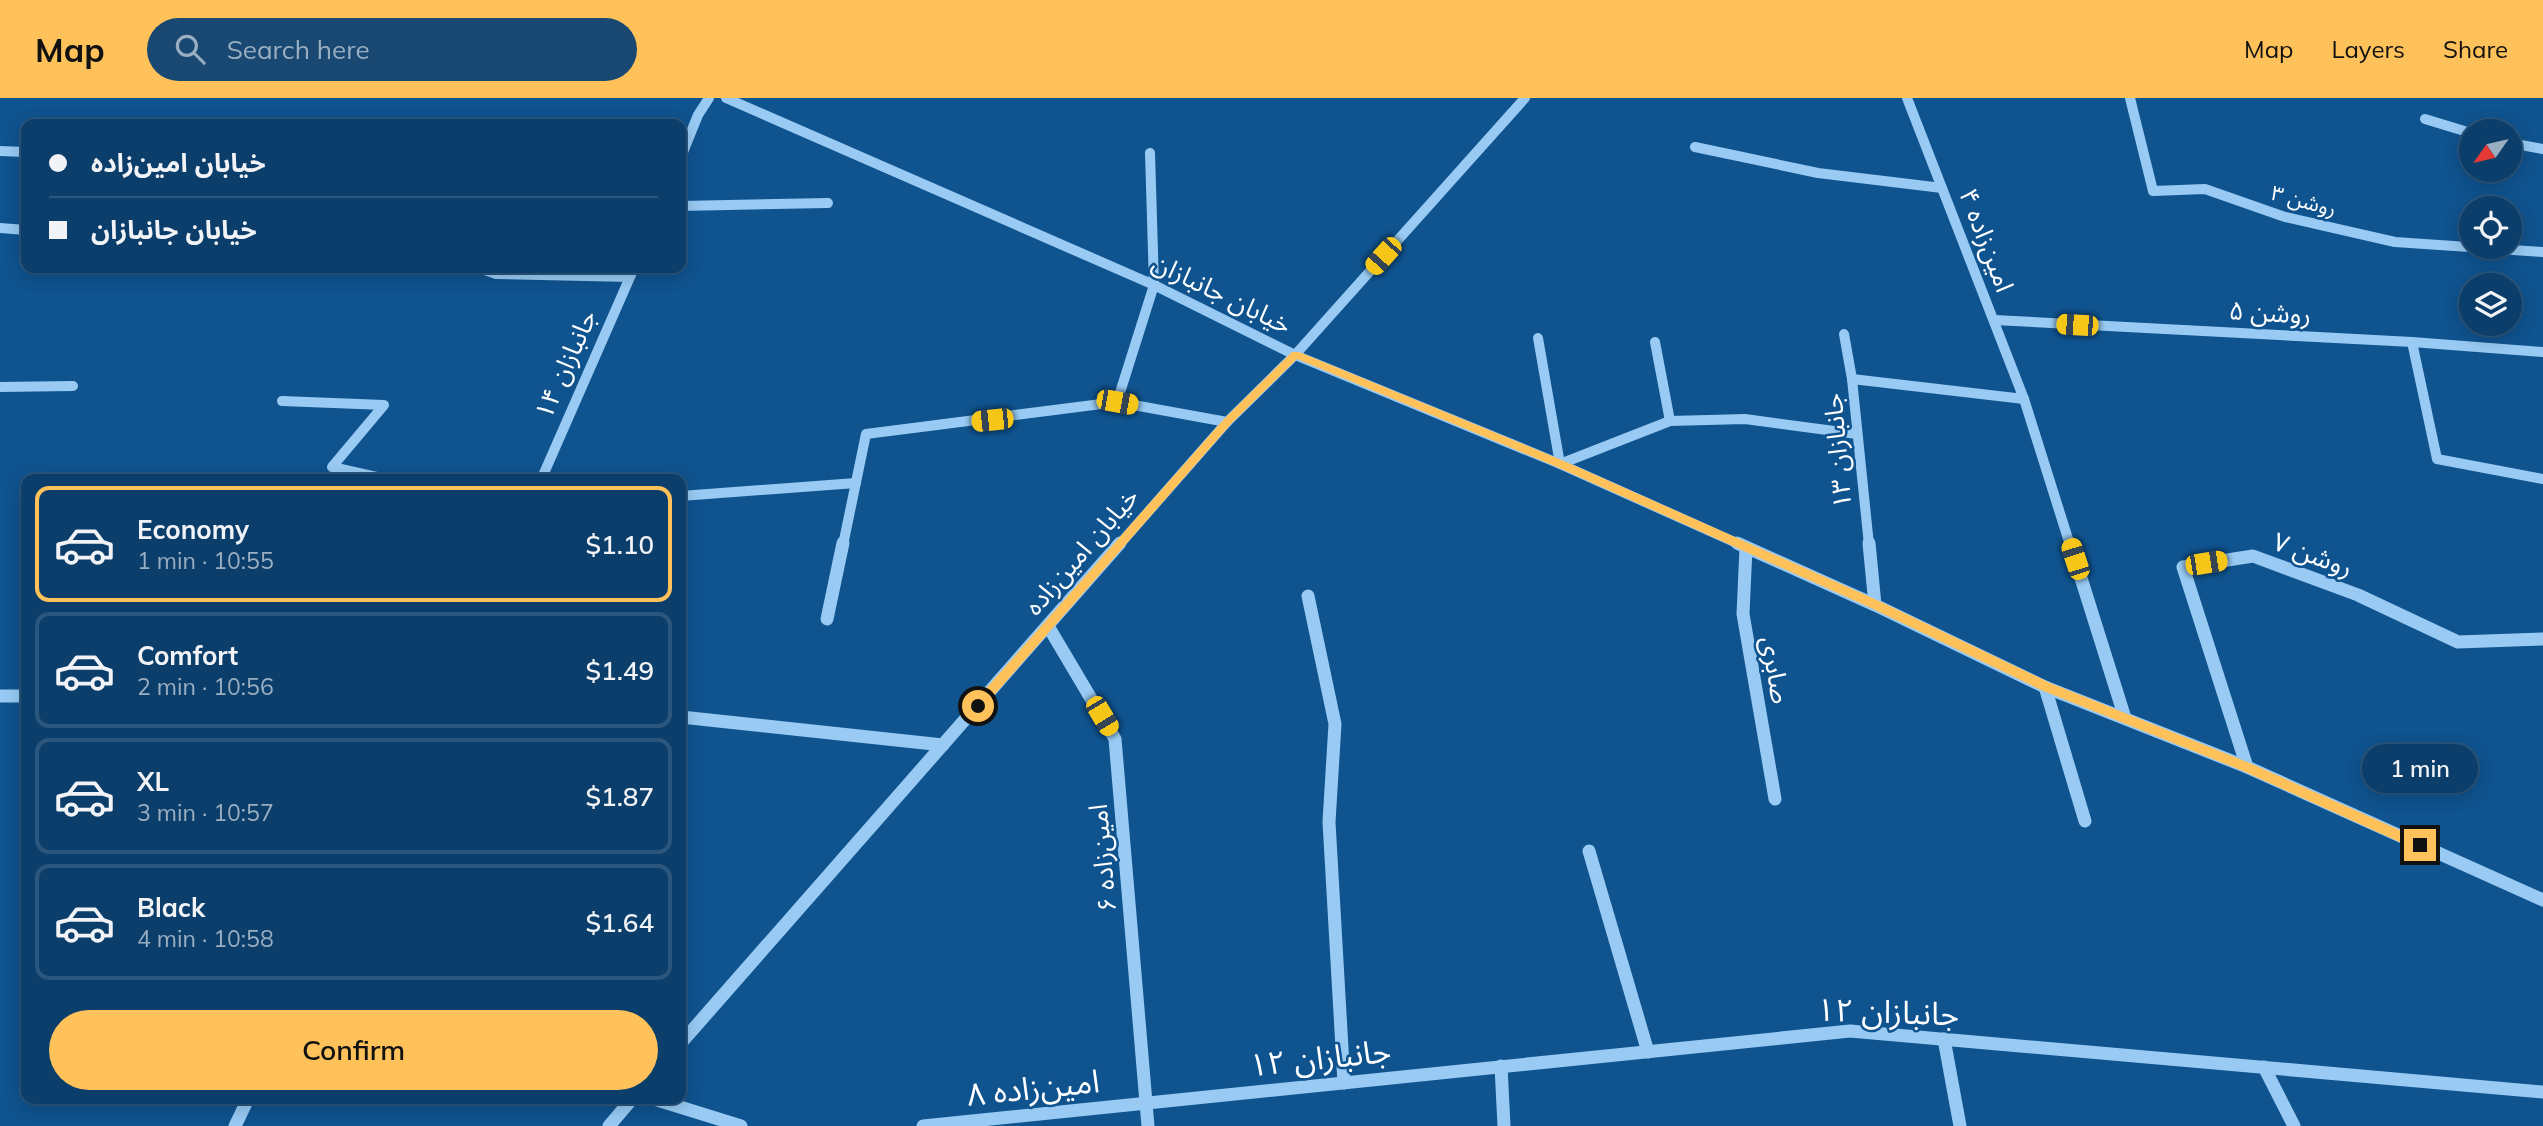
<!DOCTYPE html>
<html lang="en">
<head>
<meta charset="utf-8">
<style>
	:root { --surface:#0b3e6b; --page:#194973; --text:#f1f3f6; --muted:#9aaec1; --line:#2b577e; --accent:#ffc15a }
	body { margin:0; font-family:Mulish,"Noto Sans Arabic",sans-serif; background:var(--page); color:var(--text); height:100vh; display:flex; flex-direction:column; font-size:26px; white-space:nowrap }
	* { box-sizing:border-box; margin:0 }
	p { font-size:23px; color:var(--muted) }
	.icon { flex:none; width:38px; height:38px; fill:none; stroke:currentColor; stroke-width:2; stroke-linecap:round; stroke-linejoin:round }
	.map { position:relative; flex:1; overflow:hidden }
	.panel { position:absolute; left:21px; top:376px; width:665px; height:630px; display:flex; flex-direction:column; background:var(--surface); border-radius:14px; box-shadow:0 4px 18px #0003,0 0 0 2px var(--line) }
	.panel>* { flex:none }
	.top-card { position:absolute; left:21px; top:21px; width:665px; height:154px; border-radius:14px; box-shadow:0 4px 18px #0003,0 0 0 2px var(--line); display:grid; align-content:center; height:154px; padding:0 28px; background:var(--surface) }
	.needle { width:46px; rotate:236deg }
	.tools { position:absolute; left:2459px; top:21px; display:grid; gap:14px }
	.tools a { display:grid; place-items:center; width:63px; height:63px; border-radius:50%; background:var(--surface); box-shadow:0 4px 18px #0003,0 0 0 2px var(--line); font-size:35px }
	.end { position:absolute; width:32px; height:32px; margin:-16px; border:9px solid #ffc15a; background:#111; box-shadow:0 0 0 4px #111 }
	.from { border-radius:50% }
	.bubble { position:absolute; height:49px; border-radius:24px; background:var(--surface); box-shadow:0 4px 18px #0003,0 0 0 2px var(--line); font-size:23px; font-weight:600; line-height:49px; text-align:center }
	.car { position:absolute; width:21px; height:42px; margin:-21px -10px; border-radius:9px; box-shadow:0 0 5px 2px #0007; background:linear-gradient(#f5c518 24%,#345 0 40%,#f5c518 0 76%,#345 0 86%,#f5c518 0) }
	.top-card b { display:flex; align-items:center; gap:24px; height:66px; font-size:26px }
	.top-card b+b { border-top:2px solid var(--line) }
	.top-card i { width:18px; height:18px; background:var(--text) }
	ul { padding:12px 0 0; list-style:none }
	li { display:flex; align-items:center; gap:21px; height:116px; margin:0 14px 10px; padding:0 14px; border:4px solid var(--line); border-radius:14px }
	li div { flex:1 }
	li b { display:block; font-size:26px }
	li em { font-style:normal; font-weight:600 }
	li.on { border-color:var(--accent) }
	li>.icon { width:63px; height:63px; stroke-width:1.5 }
	.button { display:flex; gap:14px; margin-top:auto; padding:14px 28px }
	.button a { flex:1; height:80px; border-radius:42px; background:var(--accent); color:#111; font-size:28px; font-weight:600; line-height:80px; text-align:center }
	header { display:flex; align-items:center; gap:42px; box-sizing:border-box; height:98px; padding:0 35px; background:var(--accent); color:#111 }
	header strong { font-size:33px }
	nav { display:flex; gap:38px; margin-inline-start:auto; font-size:24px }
	.search { width:490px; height:63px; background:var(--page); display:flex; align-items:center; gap:18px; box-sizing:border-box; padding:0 24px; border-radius:38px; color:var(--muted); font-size:26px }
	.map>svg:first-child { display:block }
</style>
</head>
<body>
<header>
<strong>Map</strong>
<div class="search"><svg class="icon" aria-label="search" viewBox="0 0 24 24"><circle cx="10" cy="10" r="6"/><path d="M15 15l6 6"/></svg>Search here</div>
<nav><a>Map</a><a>Layers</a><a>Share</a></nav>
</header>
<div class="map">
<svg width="2543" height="1028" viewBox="0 0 2543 1028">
	<rect width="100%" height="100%" fill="#0f538f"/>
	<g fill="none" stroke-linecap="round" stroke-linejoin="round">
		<!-- minor-far1 -->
		<g stroke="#98caf3" stroke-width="10">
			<polyline points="726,0 1154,187 1295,257 1560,366 1741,447"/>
			<polyline points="1907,0 2024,301 2070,447"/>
			<polyline points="2130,0 2153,93 2205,91 2285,119 2395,144 2543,154"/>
			<polyline points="2425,21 2471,35"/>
			<polyline points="2510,45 2543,51"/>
			<polyline points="1695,49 1818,75 1942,90"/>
			<polyline points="0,53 26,54"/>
			<polyline points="681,59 698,17 709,0"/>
			<polyline points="681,108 828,105"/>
			<polyline points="0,130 26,132"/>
			<polyline points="479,170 496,176 629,179"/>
			<polyline points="1994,222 2412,244 2543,254"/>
			<polyline points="1844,236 1852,281"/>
			<polyline points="1538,240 1560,366 1670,323 1745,321 1857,336"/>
			<polyline points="1655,244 1670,323"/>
			<polyline points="2412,244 2437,361 2543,381"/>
			<polyline points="0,289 73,288"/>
			<polyline points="282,303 384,307 332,369 390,382"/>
			<polyline points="1117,304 1154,187 1150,55"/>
			<polyline points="541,382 634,170"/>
			<polyline points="681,398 856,385"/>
			<polyline points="843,447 866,336 1117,304 1227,324"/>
			<polyline points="1119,447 1227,324 1295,257 1525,0"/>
			<polyline points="1869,447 1852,281 2024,301"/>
		</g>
		<!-- minor -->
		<g stroke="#98caf3" stroke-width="13">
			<polyline points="1737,445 1875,507 2045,589 2247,669 2543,802"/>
			<polyline points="1869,445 1875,507"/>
			<polyline points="2070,445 2125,620"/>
			<polyline points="1746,450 1743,516 1775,701"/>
			<polyline points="1308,498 1335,626 1329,724 1344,985"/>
			<polyline points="827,521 843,445"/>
			<polyline points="1048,528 1115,641 1148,1028"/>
			<polyline points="2045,589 2085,723"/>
			<polyline points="0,598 26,598"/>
			<polyline points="681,619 943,647"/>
			<polyline points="2247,669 2183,469 2253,458 2358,497 2458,544 2543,541"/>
			<polyline points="1589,753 1648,954"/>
			<polyline points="1944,941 1960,1028"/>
			<polyline points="681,945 1120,445"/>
			<polyline points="1501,968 1504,1028"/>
			<polyline points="2264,969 2294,1028"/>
			<polyline points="654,1001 741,1028"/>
			<polyline points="235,1028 248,1001"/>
			<polyline points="609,1028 632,1001"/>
			<polyline points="923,1028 1850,933 2543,994"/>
		</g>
	</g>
	<!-- route -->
	<polygon fill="#ffc15a" points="1292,254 1299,254 1564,363 1879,503 2050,585 2252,666 2424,743 2426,747 2424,751 2415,751 2243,673 2041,592 1871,510 1557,369 1297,261 1231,326 982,611 974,611 974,604 1224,321"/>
	<g text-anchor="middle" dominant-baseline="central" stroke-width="5" stroke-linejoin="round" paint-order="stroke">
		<!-- far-street labels -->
		<g font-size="21" fill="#fff" stroke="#0f538f">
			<text transform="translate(2304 102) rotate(15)">روشن ۳</text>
		</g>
		<!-- street labels -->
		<g font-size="26" fill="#fff" stroke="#0f538f">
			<text transform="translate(1987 142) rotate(69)">امین‌زاده ۴</text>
			<text transform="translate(1222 195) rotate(26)">خیابان جانبازان</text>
			<text transform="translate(2270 214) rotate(3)">روشن ۵</text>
			<text transform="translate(565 266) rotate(-66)">جانبازان ۱۴</text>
			<text transform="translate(1837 353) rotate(-95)">جانبازان ۱۳</text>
			<text transform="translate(1081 453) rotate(-49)">خیابان امین‌زاده</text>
			<text transform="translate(2313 456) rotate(20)">روشن ۷</text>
			<text transform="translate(1776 572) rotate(80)">صابری</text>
			<text transform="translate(1102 760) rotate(-95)">امین‌زاده ۶</text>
		</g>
		<!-- near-street labels -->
		<g font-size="32" fill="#fff" stroke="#0f538f">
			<text transform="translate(1888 913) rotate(2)">جانبازان ۱۲</text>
			<text transform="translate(1320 959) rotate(-6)">جانبازان ۱۲</text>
			<text transform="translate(1033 989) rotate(-6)">امین‌زاده ۸</text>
		</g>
	</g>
</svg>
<div class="tools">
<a><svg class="needle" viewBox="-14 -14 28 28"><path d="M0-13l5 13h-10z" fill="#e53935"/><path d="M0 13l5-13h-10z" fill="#9aaec1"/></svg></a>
<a><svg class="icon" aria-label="locate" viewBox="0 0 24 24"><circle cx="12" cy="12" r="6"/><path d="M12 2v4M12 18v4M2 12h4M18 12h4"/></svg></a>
<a><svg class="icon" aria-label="layers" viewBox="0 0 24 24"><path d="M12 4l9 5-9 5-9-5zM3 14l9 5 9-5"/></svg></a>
</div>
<i class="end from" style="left:978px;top:608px"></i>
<i class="end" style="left:2420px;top:747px"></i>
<div class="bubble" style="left:2362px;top:646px;width:116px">1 min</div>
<i class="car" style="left:1383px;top:158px;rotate:222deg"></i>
<i class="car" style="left:2077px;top:227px;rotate:273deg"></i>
<i class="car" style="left:1117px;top:304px;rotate:100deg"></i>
<i class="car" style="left:992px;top:322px;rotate:264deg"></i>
<i class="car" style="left:2075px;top:461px;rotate:342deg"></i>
<i class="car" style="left:2206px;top:465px;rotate:81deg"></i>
<i class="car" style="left:1102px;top:618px;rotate:149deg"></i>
<div class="top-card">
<b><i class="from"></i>خیابان امین‌زاده</b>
<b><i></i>خیابان جانبازان</b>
</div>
<section class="panel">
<ul>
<li class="on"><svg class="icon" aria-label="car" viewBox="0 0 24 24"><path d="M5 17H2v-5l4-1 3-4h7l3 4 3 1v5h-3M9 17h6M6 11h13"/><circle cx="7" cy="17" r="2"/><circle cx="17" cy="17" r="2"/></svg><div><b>Economy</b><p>1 min · 10:55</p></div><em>$1.10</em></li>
<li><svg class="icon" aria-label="car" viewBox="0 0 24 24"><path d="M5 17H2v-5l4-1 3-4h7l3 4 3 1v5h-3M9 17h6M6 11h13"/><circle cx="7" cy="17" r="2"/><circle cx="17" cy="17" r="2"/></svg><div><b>Comfort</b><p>2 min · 10:56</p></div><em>$1.49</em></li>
<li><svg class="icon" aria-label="car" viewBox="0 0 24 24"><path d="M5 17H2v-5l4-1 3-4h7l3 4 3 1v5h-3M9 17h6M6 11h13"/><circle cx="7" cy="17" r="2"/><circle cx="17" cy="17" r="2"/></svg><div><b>XL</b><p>3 min · 10:57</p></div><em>$1.87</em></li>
<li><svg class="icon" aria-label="car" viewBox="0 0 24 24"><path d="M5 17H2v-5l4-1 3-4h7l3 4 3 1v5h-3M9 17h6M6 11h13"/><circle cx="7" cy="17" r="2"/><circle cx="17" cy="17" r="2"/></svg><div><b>Black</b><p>4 min · 10:58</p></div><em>$1.64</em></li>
</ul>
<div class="button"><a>Confirm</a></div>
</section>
</div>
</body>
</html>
